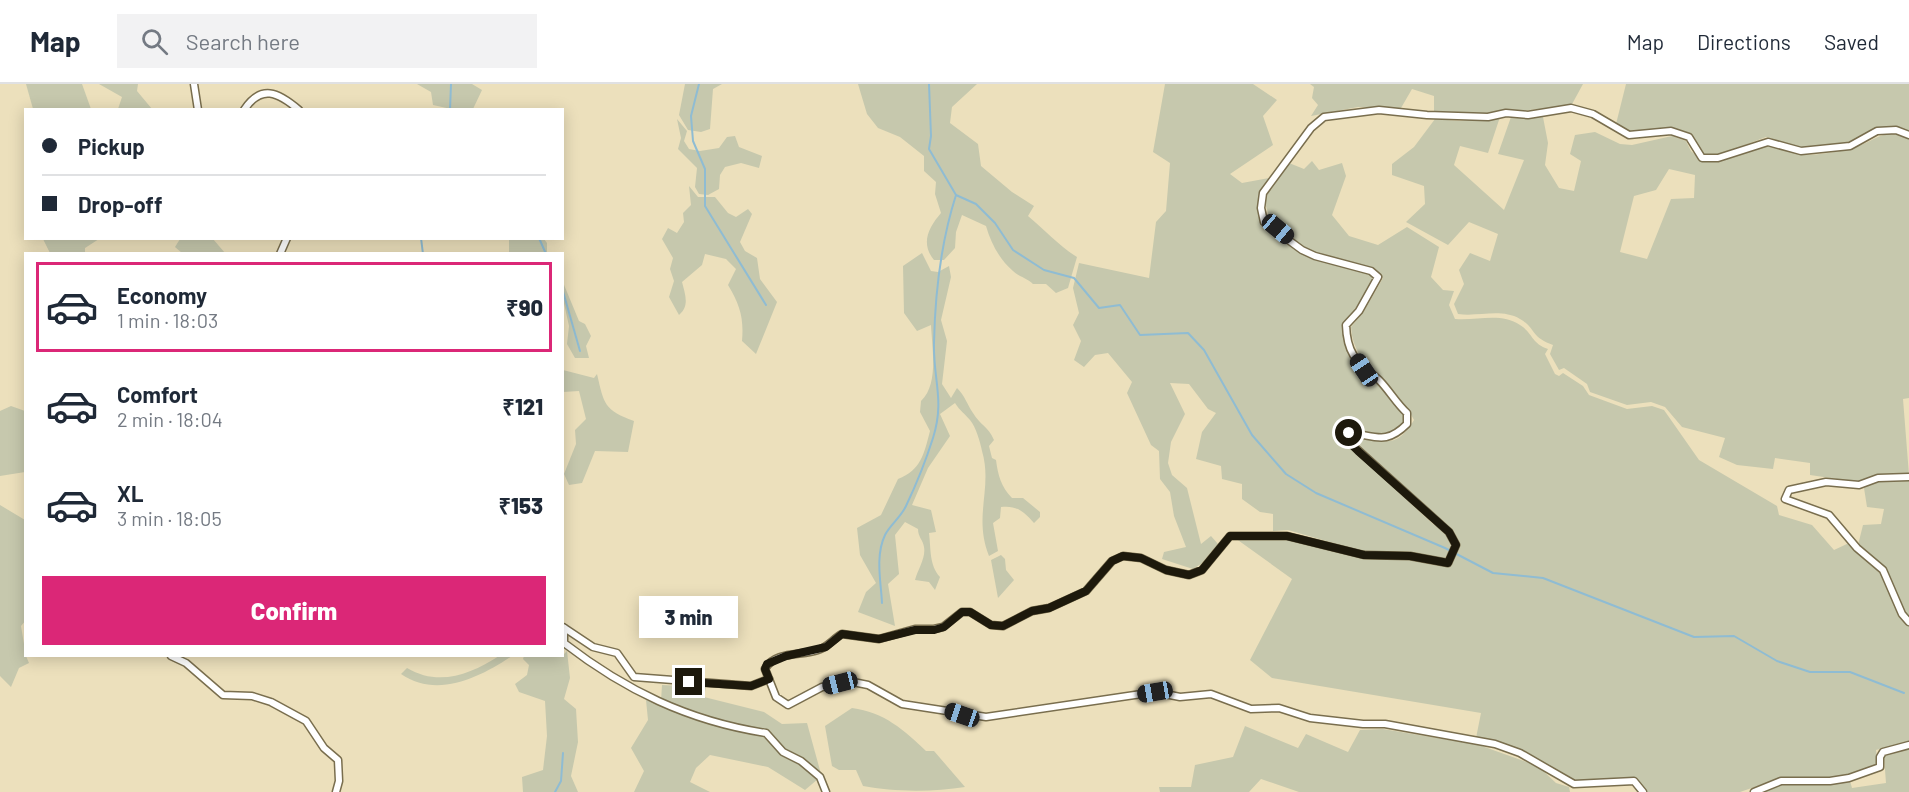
<!DOCTYPE html>
<html lang="en">
<head>
<meta charset="utf-8">
<style>
	:root { --surface:#fff; --page:#f2f2f3; --text:#1f2937; --muted:#747a83; --line:#e0e1e3; --accent:#db2777 }
	body { margin:0; font-family:Barlow,sans-serif; background:var(--page); color:var(--text); height:100vh; display:flex; flex-direction:column; font-size:22px; white-space:nowrap }
	* { box-sizing:border-box; margin:0 }
	p { font-size:20px; color:var(--muted) }
	.icon { flex:none; width:33px; height:33px; fill:none; stroke:currentColor; stroke-width:2; stroke-linecap:round; stroke-linejoin:round }
	.map { position:relative; flex:1; overflow:hidden }
	.details { position:absolute; left:24px; top:168px; width:540px; height:405px; display:flex; flex-direction:column; background:var(--surface); border-radius:0px; box-shadow:0 3px 15px #0003 }
	.details>* { flex:none }
	.hud { position:absolute; left:24px; top:24px; width:540px; height:132px; border-radius:0px; box-shadow:0 3px 15px #0003; display:grid; align-content:center; height:132px; padding:0 18px; background:var(--surface) }
	.end { position:absolute; width:27px; height:27px; margin:-14px; border:8px solid #1d190c; background:#fff; box-shadow:0 0 0 3px #fff }
	.from { border-radius:50% }
	.bubble { position:absolute; height:42px; border-radius:0px; background:var(--surface); box-shadow:0 3px 15px #0003; font-size:20px; font-weight:800; line-height:42px; text-align:center }
	.car { position:absolute; width:18px; height:36px; margin:-18px -9px; border-radius:8px; box-shadow:0 0 4px 2px #0007; background:linear-gradient(#222 24%,#8ab4d8 0 40%,#222 0 76%,#8ab4d8 0 86%,#222 0) }
	.hud b { display:flex; align-items:center; gap:21px; height:57px; font-size:22px }
	.hud b+b { border-top:2px solid var(--line) }
	.hud i { width:15px; height:15px; background:var(--text) }
	ul { padding:10px 0 0; list-style:none }
	li { display:flex; align-items:center; gap:18px; height:90px; margin:0 12px 9px; padding:0 6px; border:3px solid transparent; border-radius:0px }
	li div { flex:1 }
	li b { display:block; font-size:22px }
	li em { font-style:normal; font-weight:800 }
	li.selected { border-color:var(--accent) }
	li>.icon { width:54px; height:54px; stroke-width:1.5 }
	.primary-button { display:flex; gap:12px; margin-top:auto; padding:12px 18px }
	.primary-button a { flex:1; height:69px; border-radius:0px; background:var(--accent); color:#fff; font-size:24px; font-weight:800; line-height:69px; text-align:center }
	header { display:flex; align-items:center; gap:36px; box-sizing:border-box; height:84px; padding:0 30px; background:var(--surface); border-bottom:2px solid var(--line) }
	header strong { font-size:28px }
	nav { display:flex; gap:33px; margin-inline-start:auto; font-size:21px }
	.search { width:420px; height:54px; background:var(--page); display:flex; align-items:center; gap:15px; box-sizing:border-box; padding:0 21px; border-radius:0px; color:var(--muted); font-size:22px }
	.map>svg:first-child { display:block }
</style>
</head>
<body>
<header>
<strong>Map</strong>
<div class="search"><svg class="icon" aria-label="search" viewBox="0 0 24 24"><circle cx="10" cy="10" r="6"/><path d="M15 15l6 6"/></svg>Search here</div>
<nav><a>Map</a><a>Directions</a><a>Saved</a></nav>
</header>
<div class="map">
<svg width="1909" height="708" viewBox="0 0 1909 708">
	<rect width="100%" height="100%" fill="#ece0bc"/>
	<!-- green -->
	<g fill="#c6c8ad" fill-rule="evenodd">
		<polygon points="26,0 82,0 91,25 33,25"/>
		<polygon points="99,0 138,0 137,7 152,25 118,25 122,13"/>
		<polygon points="417,0 472,0 482,6 473,25 451,25 433,21 431,8"/>
		<polygon points="685,0 722,0 713,5 710,45 701,48 688,46 679,31"/>
		<path d="M858,0H977L952,23L950,39L978,60L981,82L1012,108L1034,122L1028,132C1045,146 1059,162 1077,173L1068,204L1056,209L1046,200H1033C1027,194 1018,192 1013,187C999,175 991,159 986,142L962,131L956,148L955,164L944,176H934C920,159 929,143 941,129L935,110L936,98L924,87V72L900,53L878,44L867,30Z"/>
		<path d="M1165,0H1253L1277,16L1263,32L1273,61L1230,90L1242,99L1269,94C1259,110 1258,121 1263,139L1278,148L1302,169L1368,189L1374,194L1356,226L1344,239L1353,273L1362,288L1378,298L1405,331L1404,340L1398,346L1377,353L1352,343L1343,347V357L1433,440L1447,449L1453,461L1445,474H1433L1411,468H1364L1288,446L1273,447V430L1260,428L1242,415V400L1222,395L1221,382L1196,375L1202,348L1216,329L1208,325L1189,300L1170,299L1185,330L1171,358L1168,379L1172,391L1187,404L1201,460L1211,452L1218,460L1201,480L1193,485L1162,475L1164,468L1186,463L1174,432L1170,408L1160,395L1159,367L1151,361L1127,309L1132,298L1108,269L1095,271L1084,283L1074,276L1081,257L1073,241L1079,229L1073,204L1079,179L1149,194L1156,138L1166,127L1170,79L1153,68Z"/>
		<polygon points="1310,0 1583,0 1571,22 1487,30 1434,29 1434,12 1412,5 1401,24 1358,23 1311,32 1318,21 1312,14 1314,3"/>
		<polygon points="1626,0 1909,0 1909,49 1895,44 1849,59 1801,64 1766,53 1716,72 1703,71 1690,50 1671,43 1628,48 1616,40"/>
		<path d="M1500,33L1488,69L1460,62L1454,81L1504,126L1524,76L1498,70L1511,33H1543L1548,59L1545,81L1559,104L1574,107L1581,77L1570,70L1575,51L1595,48L1620,60L1632,61L1672,52L1686,57L1691,67L1702,77L1719,76L1764,61C1778,60 1790,70 1805,71C1818,71 1838,68 1852,64C1876,58 1881,43 1909,54V314L1903,315L1909,391H1877L1858,398L1810,391V379L1775,374L1773,385L1737,381L1719,373L1725,354L1682,343L1665,323L1651,318L1627,321L1590,308L1587,300L1564,284L1559,286L1550,270L1553,261C1530,253 1536,244 1520,235C1501,224 1479,233 1458,230L1454,220L1464,200L1459,186L1470,169L1490,177L1498,150L1469,138L1448,161L1406,138L1425,120L1424,102L1392,91V80L1414,63L1435,35L1460,37ZM1669,85L1695,91L1694,114L1671,115L1647,175L1620,168L1634,112L1656,106Z"/>
		<polygon points="677,35 687,47 684,57 689,65 700,67 719,64 727,53 735,52 739,63 762,72 759,84 741,79 725,83 720,91 719,105 708,111 699,110 695,103 697,84 678,65 681,54"/>
		<path d="M1312,77L1319,86L1342,79L1346,92L1332,131L1349,152L1378,161L1407,143L1439,163L1431,193L1443,206L1454,207L1449,221L1455,235C1477,237 1501,228 1520,241C1533,249 1531,259 1548,265L1545,270L1555,290L1559,292L1563,289L1583,302L1589,311L1627,325L1652,322L1664,326L1699,376L1777,422L1779,431L1812,441L1834,466L1849,459L1881,486L1909,541V657L1876,666L1878,681L1848,693L1781,694L1740,708H1646L1634,695L1573,698C1560,694 1553,684 1542,678C1521,666 1498,660 1476,654L1481,629L1272,594L1250,576L1292,495L1235,454H1287L1349,468L1412,475L1433,481L1449,482L1460,459L1451,446L1352,356L1353,352C1383,354 1394,369 1414,336C1398,301 1353,286 1351,243L1364,227L1383,194L1369,183L1343,178L1304,164L1270,136L1265,119L1267,108L1289,79L1304,85Z"/>
		<path d="M689,102L698,113H715L728,129L736,133L748,125L752,130L740,158L745,167L757,174L760,195L777,218L756,270L742,257C744,234 740,221 728,201L736,185L726,175L705,170L702,181L682,198C685,210 690,222 679,231L669,213L674,197L670,185L673,174L662,155L668,144L677,149L684,138L683,129L691,121Z"/>
		<polygon points="43,155 99,155 85,164 85,170 50,169"/>
		<polygon points="180,155 213,155 225,169 182,169 175,163"/>
		<polygon points="509,155 544,155 547,159 547,169 509,169"/>
		<path d="M922,169L931,187L938,188L949,182L951,193L941,236L947,257L942,300L951,314L957,304C965,312 967,320 973,329C980,341 988,342 994,356L989,362L992,374L996,376C998,391 1001,403 1012,414H1023L1040,428V433L1034,439C1024,428 1017,421 1001,423L1000,434L993,439L998,467L989,472C973,432 993,404 982,367C980,358 976,343 970,336C965,330 960,327 955,319L940,330L950,352L928,384L912,421L931,426L936,448L929,449C931,464 929,481 940,493L935,506L929,498L915,496C918,485 926,474 924,463C923,456 918,453 918,445L905,438L895,451L899,490L888,500L895,542L858,528L866,508L876,499L860,471L857,444L881,431L898,395C921,386 924,370 930,347L920,328L921,317C939,300 932,264 931,241L917,247L904,229L903,182Z"/>
		<polygon points="562,196 579,237 585,240 591,252 586,262 589,274 575,274 567,260 569,242 563,215"/>
		<path d="M563,286L594,294L597,290C604,320 604,326 634,337L628,368L595,367L582,399L569,401L564,390L576,360L575,346L586,335L579,307L563,308Z"/>
		<polygon points="11,322 25,327 25,388 0,392 0,327"/>
		<polygon points="1879,396 1909,396 1909,534 1903,528 1886,485 1858,461 1863,441 1881,440 1884,425 1867,423 1864,404"/>
		<polygon points="0,421 25,436 26,536 21,542 26,572 29,579 19,584 11,603 0,592"/>
		<polygon points="1001,471 1005,475 1006,486 1014,496 998,514 991,476"/>
		<polygon points="567,567 570,594 564,615 576,625 578,658 571,692 578,708 523,708 522,693 543,686 547,652 545,617 519,608 515,600 527,591 529,581 523,575 524,572 562,572"/>
		<path d="M499,572H512C481,593 437,615 401,590L407,584C439,603 471,590 499,572Z"/>
		<polygon points="662,601 706,603 704,613 764,628 782,640 807,639 821,690 802,674 784,667 766,647 732,642 661,617"/>
		<polygon points="646,616 733,646 766,652 781,670 799,678 818,695 805,706 768,683 710,671 696,684 690,698 710,708 634,708 644,687 631,664 648,636"/>
		<path d="M852,624C884,628 904,646 926,667H934L965,703C934,708 893,708 863,702L856,686H839L832,682L825,642Z"/>
		<polygon points="1245,642 1298,664 1306,650 1348,668 1360,646 1383,645 1479,661 1538,682 1556,699 1569,703 1570,708 1299,708 1261,695 1249,708 1160,708 1159,703 1191,703 1195,681 1233,673"/>
		<polygon points="1909,663 1909,708 1763,708 1782,699 1832,700 1850,697 1852,704 1886,699 1884,672"/>
	</g>
	<g fill="none" stroke-linecap="round" stroke-linejoin="round">
		<!-- stream -->
		<g stroke="#8fbcd3" stroke-width="2">
			<polyline points="699,0 691,32 693,57 705,85 705,122 766,221"/>
			<polyline points="929,0 931,52 929,65 956,111 976,120 995,139 1013,166 1044,186 1074,194 1099,224 1120,221 1140,251 1188,249 1204,266 1252,351 1286,390 1316,409 1445,464 1493,489 1543,494 1694,553 1734,552 1777,577 1810,588 1850,588 1904,609"/>
			<polyline points="450,26 451,0"/>
			<polyline points="421,154 423,170"/>
			<polyline points="539,154 546,170"/>
			<polyline points="562,204 580,267"/>
			<path d="M882,519C881,498 875,472 885,451C890,441 901,433 906,422C916,401 926,376 933,354C945,316 933,296 934,259C935,210 941,158 956,111"/>
			<polyline points="555,708 561,697 563,669"/>
		</g>
		<!-- street casing -->
		<g stroke="#796e4e" stroke-width="9">
			<g id="street">
				<polyline points="194,0 198,26"/>
				<path d="M244,26C261,0 278,8 299,26"/>
				<polyline points="280,170 287,154"/>
				<polyline points="1909,393 1878,394 1859,401 1826,398 1789,406 1785,415 1829,431 1857,464 1883,486 1902,530 1909,538"/>
				<polyline points="563,543 593,563 617,569 634,593 751,602 769,595"/>
				<path d="M564,544V559C625,606 688,637 766,649L783,668L801,677L820,693L826,708"/>
				<polyline points="171,572 186,579 223,611 252,612 271,618 306,637 324,664 338,676 339,697 336,708"/>
				<path d="M1643,708L1634,697L1574,700L1520,669L1495,660L1385,640H1363L1310,634L1279,624L1251,625L1211,610L1180,613L1155,608L986,633L902,620L868,601L853,598L822,603L788,621L776,613L765,585C775,567 801,572 818,566C828,563 833,555 842,550L879,555L915,545H934L943,543L962,528H970L991,541L1003,542L1032,527L1049,524L1086,507L1112,477L1123,472L1141,474L1166,486L1189,491L1202,486L1230,452H1287L1364,471L1410,472L1448,479L1456,461L1449,448L1348,357L1349,349C1375,351 1385,362 1407,340V329C1396,319 1389,306 1379,296C1358,278 1347,272 1346,241L1359,227L1378,193L1371,187L1315,172L1302,166L1264,138L1261,124L1263,109L1311,44L1324,33L1379,26L1427,31L1488,33L1506,29L1528,31L1571,24L1593,30L1629,51L1671,47L1689,53L1702,74H1718L1768,58L1801,67L1850,62L1877,47L1896,46L1909,51"/>
				<polyline points="1754,708 1781,697 1830,697 1849,694 1880,683 1880,673 1883,668 1909,661"/>
			</g>
		</g>
		<!-- street -->
		<use href="#street" stroke="#fff" stroke-width="6"/>
	</g>
	<g fill="none" stroke-linecap="round" stroke-linejoin="round">
		<!-- route -->
		<polyline stroke="#1d190c" stroke-width="8" points="689,598 751,602 769,595 765,585 767,580 786,572 826,563 842,550 879,555 915,546 934,546 944,543 962,528 970,528 991,541 1003,542 1032,527 1049,524 1086,507 1112,477 1123,472 1141,474 1166,486 1189,491 1202,486 1230,452 1287,452 1364,471 1410,472 1448,479 1456,461 1449,448 1358,367 1348,357 1349,349"/>
	</g>
</svg>
<i class="end from" style="left:1349px;top:349px"></i>
<i class="end" style="left:689px;top:598px"></i>
<div class="bubble" style="left:639px;top:512px;width:99px">3 min</div>
<i class="car" style="left:1278px;top:145px;rotate:130deg"></i>
<i class="car" style="left:1364px;top:286px;rotate:326deg"></i>
<i class="car" style="left:840px;top:599px;rotate:256deg"></i>
<i class="car" style="left:1155px;top:608px;rotate:260deg"></i>
<i class="car" style="left:962px;top:631px;rotate:289deg"></i>
<div class="hud">
<b><i class="from"></i>Pickup</b>
<b><i></i>Drop-off</b>
</div>
<section class="details">
<ul>
<li class="selected"><svg class="icon" aria-label="car" viewBox="0 0 24 24"><path d="M5 17H2v-5l4-1 3-4h7l3 4 3 1v5h-3M9 17h6M6 11h13"/><circle cx="7" cy="17" r="2"/><circle cx="17" cy="17" r="2"/></svg><div><b>Economy</b><p>1 min · 18:03</p></div><em>₹90</em></li>
<li><svg class="icon" aria-label="car" viewBox="0 0 24 24"><path d="M5 17H2v-5l4-1 3-4h7l3 4 3 1v5h-3M9 17h6M6 11h13"/><circle cx="7" cy="17" r="2"/><circle cx="17" cy="17" r="2"/></svg><div><b>Comfort</b><p>2 min · 18:04</p></div><em>₹121</em></li>
<li><svg class="icon" aria-label="car" viewBox="0 0 24 24"><path d="M5 17H2v-5l4-1 3-4h7l3 4 3 1v5h-3M9 17h6M6 11h13"/><circle cx="7" cy="17" r="2"/><circle cx="17" cy="17" r="2"/></svg><div><b>XL</b><p>3 min · 18:05</p></div><em>₹153</em></li>
</ul>
<div class="primary-button"><a>Confirm</a></div>
</section>
</div>
</body>
</html>
